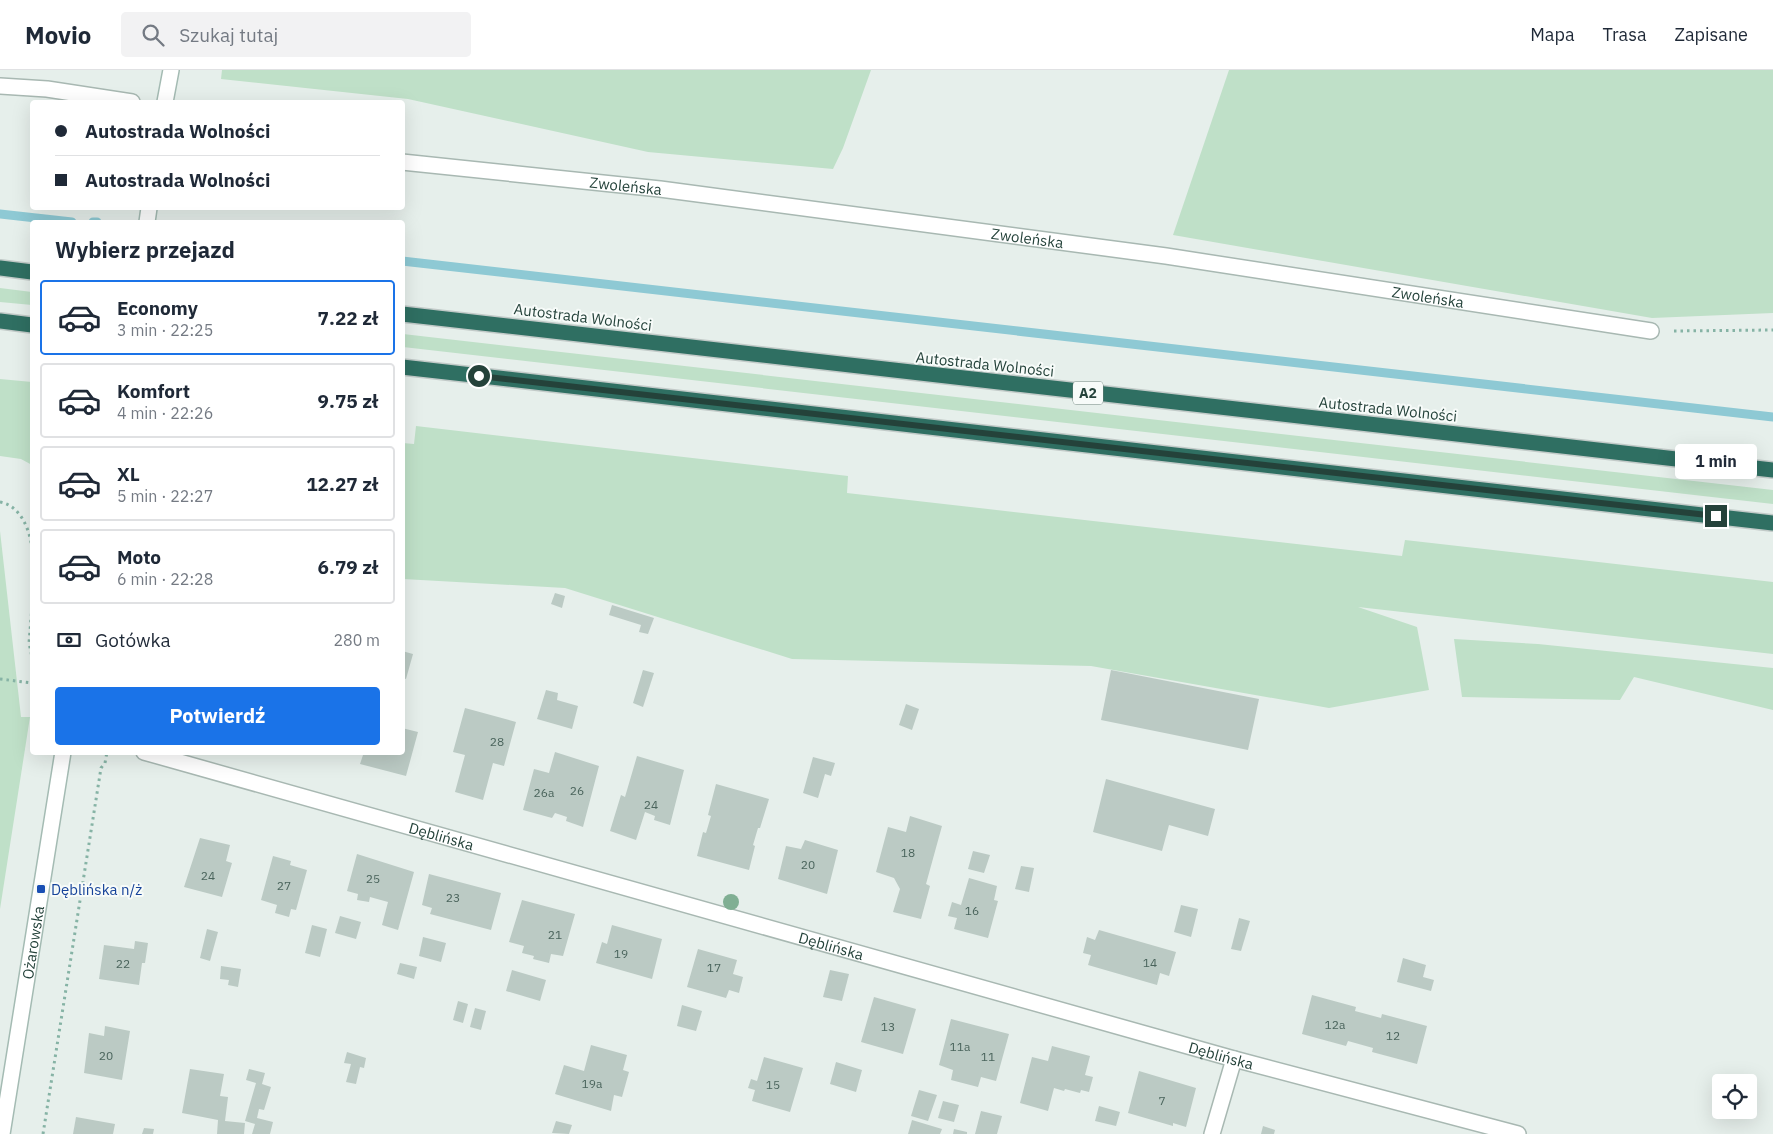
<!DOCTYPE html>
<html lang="pl">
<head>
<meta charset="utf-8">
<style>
	:root { --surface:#fff; --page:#f2f2f3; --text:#1f2937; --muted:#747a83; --line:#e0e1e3; --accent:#1a73e8 }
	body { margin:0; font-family:"IBM Plex Sans",sans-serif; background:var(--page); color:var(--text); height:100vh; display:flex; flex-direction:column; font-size:19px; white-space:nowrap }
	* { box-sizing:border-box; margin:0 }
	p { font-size:16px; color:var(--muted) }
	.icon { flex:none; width:28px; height:28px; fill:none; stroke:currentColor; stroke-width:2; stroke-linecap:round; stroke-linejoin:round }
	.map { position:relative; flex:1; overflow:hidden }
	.panel { position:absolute; left:30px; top:150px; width:375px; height:535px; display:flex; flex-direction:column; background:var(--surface); border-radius:5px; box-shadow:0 5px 20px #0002 }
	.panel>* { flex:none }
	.hud { position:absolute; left:30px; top:30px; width:375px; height:110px; border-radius:5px; box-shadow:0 5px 20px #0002; display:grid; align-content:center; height:110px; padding:0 25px; background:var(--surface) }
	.tools { position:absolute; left:1712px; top:1004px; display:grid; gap:10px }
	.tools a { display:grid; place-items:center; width:45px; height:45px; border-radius:5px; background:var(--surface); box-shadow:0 5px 20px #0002; font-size:25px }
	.end { position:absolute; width:22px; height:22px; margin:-11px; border:6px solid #24423a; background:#fff; box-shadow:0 0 0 2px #fff }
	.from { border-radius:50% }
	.bubble { position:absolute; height:35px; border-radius:5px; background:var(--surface); box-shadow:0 5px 20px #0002; font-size:16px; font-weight:700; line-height:35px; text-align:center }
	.hud b { display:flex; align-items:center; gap:18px; height:48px; font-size:19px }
	.hud b+b { border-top:1px solid var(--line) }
	.hud i { width:12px; height:12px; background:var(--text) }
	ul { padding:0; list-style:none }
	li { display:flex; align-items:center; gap:15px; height:75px; margin:0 10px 8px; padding:0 15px; border:2px solid var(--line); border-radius:5px }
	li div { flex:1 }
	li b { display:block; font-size:19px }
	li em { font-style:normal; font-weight:700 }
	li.current { border-color:var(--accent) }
	li>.icon { width:45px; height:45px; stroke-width:1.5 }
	h2 { padding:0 25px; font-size:22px; line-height:60px }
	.pay { display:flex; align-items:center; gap:12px; height:55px; padding:0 25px; font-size:19px }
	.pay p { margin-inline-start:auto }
	.primary-button { display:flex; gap:10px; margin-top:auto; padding:10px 25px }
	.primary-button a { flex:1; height:58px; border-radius:5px; background:var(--accent); color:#fff; font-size:20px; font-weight:700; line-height:58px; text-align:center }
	header { display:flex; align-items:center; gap:30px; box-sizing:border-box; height:70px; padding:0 25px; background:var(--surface); border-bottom:1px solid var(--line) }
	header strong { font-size:24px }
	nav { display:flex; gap:28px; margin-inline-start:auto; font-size:18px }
	.search { width:350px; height:45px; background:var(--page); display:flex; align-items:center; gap:12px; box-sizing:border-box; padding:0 18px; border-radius:5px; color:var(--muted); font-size:19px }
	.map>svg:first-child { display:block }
</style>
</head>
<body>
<header>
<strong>Movio</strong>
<div class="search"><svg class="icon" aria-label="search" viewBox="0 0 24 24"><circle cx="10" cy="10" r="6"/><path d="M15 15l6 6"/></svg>Szukaj tutaj</div>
<nav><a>Mapa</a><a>Trasa</a><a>Zapisane</a></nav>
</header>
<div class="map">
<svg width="1773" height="1064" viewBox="0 0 1773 1064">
	<rect width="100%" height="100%" fill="#e6efeb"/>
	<!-- green -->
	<g fill="#bfe0c8">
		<polygon points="222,0 871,0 843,78 833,99 648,82 408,29 221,9"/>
		<polygon points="1229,0 1773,0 1773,243 1652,248 1173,165"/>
		<polygon points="0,218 32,222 32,235 0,232"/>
		<polygon points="403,264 1773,420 1773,434 403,277"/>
		<polygon points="0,309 32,312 32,395 21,389 0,386"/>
		<polygon points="416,356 848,406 847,423 1402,486 1405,470 1773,512 1773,584 1358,537 1417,557 1429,620 1329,638 1091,596 792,589 565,518 403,509 403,373 414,374"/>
		<polygon points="0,461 21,647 30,647 0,839"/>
		<polygon points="1454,569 1538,574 1773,598 1773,640 1634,607 1620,630 1462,627"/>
	</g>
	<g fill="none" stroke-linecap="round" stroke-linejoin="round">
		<!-- stream -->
		<g stroke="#8ec9d4" stroke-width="9">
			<polyline points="0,144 72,152"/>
			<polyline points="93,152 97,152"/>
			<polyline points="402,191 1773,347"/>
		</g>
	</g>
	<!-- building -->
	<g fill="#bbcac4">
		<polygon points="555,523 565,526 562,538 551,534"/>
		<polygon points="612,535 654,548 648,564 639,562 641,555 609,545"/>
		<polygon points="402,581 413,584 406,609 402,608"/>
		<polygon points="643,600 654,603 643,637 633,633"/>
		<polygon points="1111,600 1259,629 1248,680 1101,650"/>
		<polygon points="546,620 558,623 557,630 578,636 572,659 537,649"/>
		<polygon points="906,634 919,639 912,660 899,655"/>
		<polygon points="465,638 516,652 504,696 493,693 483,730 455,722 465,685 453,682"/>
		<polygon points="402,658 418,662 406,706 360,694 364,682 402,682"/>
		<polygon points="555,682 599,696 583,757 566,751 567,747 555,743 552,748 523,740 534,699 549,703"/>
		<polygon points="637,686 684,700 670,755 654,750 655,746 645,742 636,770 610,761 621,725 625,727"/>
		<polygon points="813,687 835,693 831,706 825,704 818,728 803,723"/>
		<polygon points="1106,709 1215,739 1208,766 1169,755 1162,781 1093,762"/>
		<polygon points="716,714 769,729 760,758 758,758 753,775 755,776 749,800 697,786 703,762 706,763 711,746 708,745"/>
		<polygon points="910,746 942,756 926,814 930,816 921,849 893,842 900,819 894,808 876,802 888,757 906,762"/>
		<polygon points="200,768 230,775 226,791 232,793 222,827 184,817"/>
		<polygon points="805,770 838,780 827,824 778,809 786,776 801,779"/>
		<polygon points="973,781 990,785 984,803 968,799"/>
		<polygon points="357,784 414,802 398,860 382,855 388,832 370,827 369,832 357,830 358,824 347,821"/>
		<polygon points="273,786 291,791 290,795 307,800 296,840 291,839 289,847 275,843 277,835 261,830"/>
		<polygon points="1021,796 1034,798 1029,822 1015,819"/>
		<polygon points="429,804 501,823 491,860 430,844 432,838 422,835"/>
		<polygon points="969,808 997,816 994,830 998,831 988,868 954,859 957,848 948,846 952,832 961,835"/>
		<polygon points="522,830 575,844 563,886 551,884 549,893 533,889 534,886 522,883 524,876 509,872"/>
		<polygon points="1181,835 1198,839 1191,867 1174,862"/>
		<polygon points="340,846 361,852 356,869 335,863"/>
		<polygon points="1239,848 1250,851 1241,881 1231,879"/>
		<polygon points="312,855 327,859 320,887 305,883"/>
		<polygon points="612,855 662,869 652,909 596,893 602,872 607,874"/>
		<polygon points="207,859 218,862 210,891 200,888"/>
		<polygon points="1099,860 1176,882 1169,906 1160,903 1157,915 1088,895 1091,885 1083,883 1087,867 1095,870"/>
		<polygon points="423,867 446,873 441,892 419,886"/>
		<polygon points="135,871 148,873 145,893 142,893 139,915 99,909 104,875 134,879"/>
		<polygon points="698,879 737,890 733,904 743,907 739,923 729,920 726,928 687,917"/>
		<polygon points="1403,888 1426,895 1423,907 1434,910 1431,921 1397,912"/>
		<polygon points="400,893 417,897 414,909 397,904"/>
		<polygon points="221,896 241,899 238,917 228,915 229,910 220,909"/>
		<polygon points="512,900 546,910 540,931 506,921"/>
		<polygon points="830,900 849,904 842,931 823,927"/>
		<polygon points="1312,925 1356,937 1355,941 1381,948 1382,944 1427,956 1417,994 1372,982 1373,978 1348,971 1346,976 1302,964"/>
		<polygon points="874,927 916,939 903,984 861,972"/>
		<polygon points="458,931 468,934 463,953 453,950"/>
		<polygon points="682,935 702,941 696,961 677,956"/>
		<polygon points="475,938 486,941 481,960 470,957"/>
		<polygon points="951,949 1009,964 996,1011 981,1007 978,1017 951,1010 953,1000 939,995"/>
		<polygon points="105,956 130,961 122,1010 84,1003 89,963 104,966"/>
		<polygon points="591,975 627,985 623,1000 629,1002 622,1027 614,1025 611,1041 555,1024 564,995 584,1001"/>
		<polygon points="1052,976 1090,986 1085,1005 1093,1007 1089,1022 1081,1020 1080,1023 1065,1019 1064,1021 1054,1018 1048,1041 1020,1033 1032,987 1048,991"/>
		<polygon points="347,982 366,988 364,998 360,997 356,1014 346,1012 351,994 344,993"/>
		<polygon points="764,987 803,998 790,1042 752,1031 755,1020 748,1018 751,1009 757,1011"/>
		<polygon points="836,992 862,1000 856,1022 830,1014"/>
		<polygon points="190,999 224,1004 220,1026 228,1027 225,1051 245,1053 244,1064 217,1064 218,1050 182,1043"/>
		<polygon points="249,999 265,1003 262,1014 271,1017 264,1040 259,1039 257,1048 273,1052 270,1064 252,1064 255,1054 245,1051 256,1013 246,1010"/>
		<polygon points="1139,1001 1196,1018 1186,1057 1173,1053 1173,1056 1128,1043"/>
		<polygon points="919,1020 937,1025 928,1051 911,1046"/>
		<polygon points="943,1031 959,1035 954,1052 938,1048"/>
		<polygon points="1099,1036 1120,1042 1116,1056 1095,1051"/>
		<polygon points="981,1041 1002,1046 997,1064 975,1064"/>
		<polygon points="76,1047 115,1054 113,1064 73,1064"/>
		<polygon points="912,1050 942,1059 940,1064 908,1064"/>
		<polygon points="556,1051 572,1055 569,1064 552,1063"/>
		<polygon points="1263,1056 1275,1060 1274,1064 1261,1064"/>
		<polygon points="144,1058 154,1059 153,1064 142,1064"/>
		<polygon points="954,1059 967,1062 967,1064 953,1064"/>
	</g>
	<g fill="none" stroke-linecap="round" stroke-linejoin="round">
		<!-- lane casing -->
		<g stroke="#a8b8b2" stroke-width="18">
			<polyline id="lane" points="0,16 47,19 132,32"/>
		</g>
		<!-- street casing -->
		<g stroke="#a8b8b2" stroke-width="18">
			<g id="street">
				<path id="s1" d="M402,92L660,119L1166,186L1651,261"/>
				<path id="s2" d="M144,682L1234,989L1518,1064"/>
				<polyline points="1212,1064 1234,989"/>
			</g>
		</g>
		<!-- secondary casing -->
		<g stroke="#a4bbb3" stroke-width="18">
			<g id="secondary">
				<polyline points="165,32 171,0"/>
				<polyline points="147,152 149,138"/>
				<path id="s3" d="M2,1064L63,682"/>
			</g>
		</g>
		<!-- highway casing -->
		<g stroke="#c2cac8" stroke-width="18">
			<g id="highway">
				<polyline points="0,198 32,202"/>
				<polyline points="402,244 1773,400"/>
				<polyline points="0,251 32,255"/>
				<polyline points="402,297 1773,453"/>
			</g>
		</g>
		<!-- path -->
		<g stroke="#86b3a5" stroke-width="3" stroke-dasharray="2.5 4" stroke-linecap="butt">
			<polyline points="1674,261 1773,260"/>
			<path d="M0,432C21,436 30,460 32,479"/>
			<polyline points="32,537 29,573 32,587"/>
			<polyline points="0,609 32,613"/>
			<polyline points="43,1064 101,698 105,693 107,682"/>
		</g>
		<!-- lane -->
		<use href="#lane" stroke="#fff" stroke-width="15"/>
		<!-- street -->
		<use href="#street" stroke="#fff" stroke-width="15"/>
		<!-- secondary -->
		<use href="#secondary" stroke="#fff" stroke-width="15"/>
		<!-- highway -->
		<use href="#highway" stroke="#2f6f62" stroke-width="15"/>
	</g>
	<!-- trees -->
	<circle fill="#80af93" cx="731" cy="832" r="8"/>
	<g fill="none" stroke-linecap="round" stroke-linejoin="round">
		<!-- route -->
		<polyline stroke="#24423a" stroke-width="6" points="479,306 1716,446"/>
	</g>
	<!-- markers -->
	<rect fill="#1a4fb4" stroke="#f7fbf9" stroke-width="2" x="36" y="814" width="10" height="10" rx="2.5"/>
	<g text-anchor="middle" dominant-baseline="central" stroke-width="4" stroke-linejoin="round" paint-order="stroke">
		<!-- number labels -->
		<g font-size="12" fill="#4a645c">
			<text x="497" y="671">28</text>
			<text x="577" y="720">26</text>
			<text x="544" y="722">26a</text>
			<text x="651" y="734">24</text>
			<text x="908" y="782">18</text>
			<text x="808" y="794">20</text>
			<text x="208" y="805">24</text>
			<text x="373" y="808">25</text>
			<text x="284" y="815">27</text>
			<text x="453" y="827">23</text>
			<text x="972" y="840">16</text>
			<text x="555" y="864">21</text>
			<text x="621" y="883">19</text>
			<text x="1150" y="892">14</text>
			<text x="123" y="893">22</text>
			<text x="714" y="897">17</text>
			<text x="1335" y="954">12a</text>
			<text x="888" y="956">13</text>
			<text x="1393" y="965">12</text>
			<text x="960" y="976">11a</text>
			<text x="106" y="985">20</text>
			<text x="988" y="986">11</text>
			<text x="592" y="1013">19a</text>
			<text x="773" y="1014">15</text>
			<text x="1162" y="1030">7</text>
		</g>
		<!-- shield labels -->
		<rect fill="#f7fbf9" stroke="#637a73" stroke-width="1" x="1073" y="311.5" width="30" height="23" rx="4"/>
		<g font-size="14" font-weight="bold" fill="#24423a">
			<text x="1088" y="323">A2</text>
		</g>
		<!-- street labels -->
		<g font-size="15" fill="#24423a" stroke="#f7fbf9">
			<text stroke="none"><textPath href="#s1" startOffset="225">Zwoleńska</textPath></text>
			<text stroke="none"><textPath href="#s1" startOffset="630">Zwoleńska</textPath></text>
			<text stroke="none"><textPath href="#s1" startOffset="1035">Zwoleńska</textPath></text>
			<text transform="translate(583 247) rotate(7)">Autostrada Wolności</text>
			<text transform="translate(985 294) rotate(6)">Autostrada Wolności</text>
			<text transform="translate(1388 339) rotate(6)">Autostrada Wolności</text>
			<text stroke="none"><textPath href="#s2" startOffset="309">Dęblińska</textPath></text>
			<text stroke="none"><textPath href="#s3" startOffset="194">Ożarowska</textPath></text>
			<text stroke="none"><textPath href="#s2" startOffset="714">Dęblińska</textPath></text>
			<text stroke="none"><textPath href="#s2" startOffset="1119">Dęblińska</textPath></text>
		</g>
		<!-- transit labels -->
		<g font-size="15" fill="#164399" stroke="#f7fbf9" text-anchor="start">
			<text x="51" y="819">Dęblińska n/ż</text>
		</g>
	</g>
</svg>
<div class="tools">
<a><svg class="icon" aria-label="locate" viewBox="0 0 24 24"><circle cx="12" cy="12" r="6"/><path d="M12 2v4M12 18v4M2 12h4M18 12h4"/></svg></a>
</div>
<i class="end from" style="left:479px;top:306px"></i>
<i class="end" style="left:1716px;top:446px"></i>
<div class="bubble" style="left:1675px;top:374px;width:82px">1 min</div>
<div class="hud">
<b><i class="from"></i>Autostrada Wolności</b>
<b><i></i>Autostrada Wolności</b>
</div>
<section class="panel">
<h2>Wybierz przejazd</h2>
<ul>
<li class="current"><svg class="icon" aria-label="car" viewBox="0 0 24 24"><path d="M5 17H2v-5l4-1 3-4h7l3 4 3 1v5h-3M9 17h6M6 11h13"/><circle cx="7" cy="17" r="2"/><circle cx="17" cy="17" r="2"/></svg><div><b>Economy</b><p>3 min · 22:25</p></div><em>7.22 zł</em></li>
<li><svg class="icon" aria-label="car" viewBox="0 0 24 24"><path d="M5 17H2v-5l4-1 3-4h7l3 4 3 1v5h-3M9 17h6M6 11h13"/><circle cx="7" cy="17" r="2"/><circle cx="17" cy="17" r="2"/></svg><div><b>Komfort</b><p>4 min · 22:26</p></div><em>9.75 zł</em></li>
<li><svg class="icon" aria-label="car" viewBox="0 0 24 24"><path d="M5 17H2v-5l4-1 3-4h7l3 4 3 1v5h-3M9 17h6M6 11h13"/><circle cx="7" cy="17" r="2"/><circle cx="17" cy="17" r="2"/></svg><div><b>XL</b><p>5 min · 22:27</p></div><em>12.27 zł</em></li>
<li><svg class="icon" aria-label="car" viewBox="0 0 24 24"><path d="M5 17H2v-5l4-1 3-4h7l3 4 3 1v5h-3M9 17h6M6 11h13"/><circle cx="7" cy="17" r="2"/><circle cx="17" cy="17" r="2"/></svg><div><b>Moto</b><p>6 min · 22:28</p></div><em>6.79 zł</em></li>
</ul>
<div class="pay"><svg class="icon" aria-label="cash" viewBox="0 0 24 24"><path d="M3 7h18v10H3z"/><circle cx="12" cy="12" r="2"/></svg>Gotówka<p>280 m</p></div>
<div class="primary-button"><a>Potwierdź</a></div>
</section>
</div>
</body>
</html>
